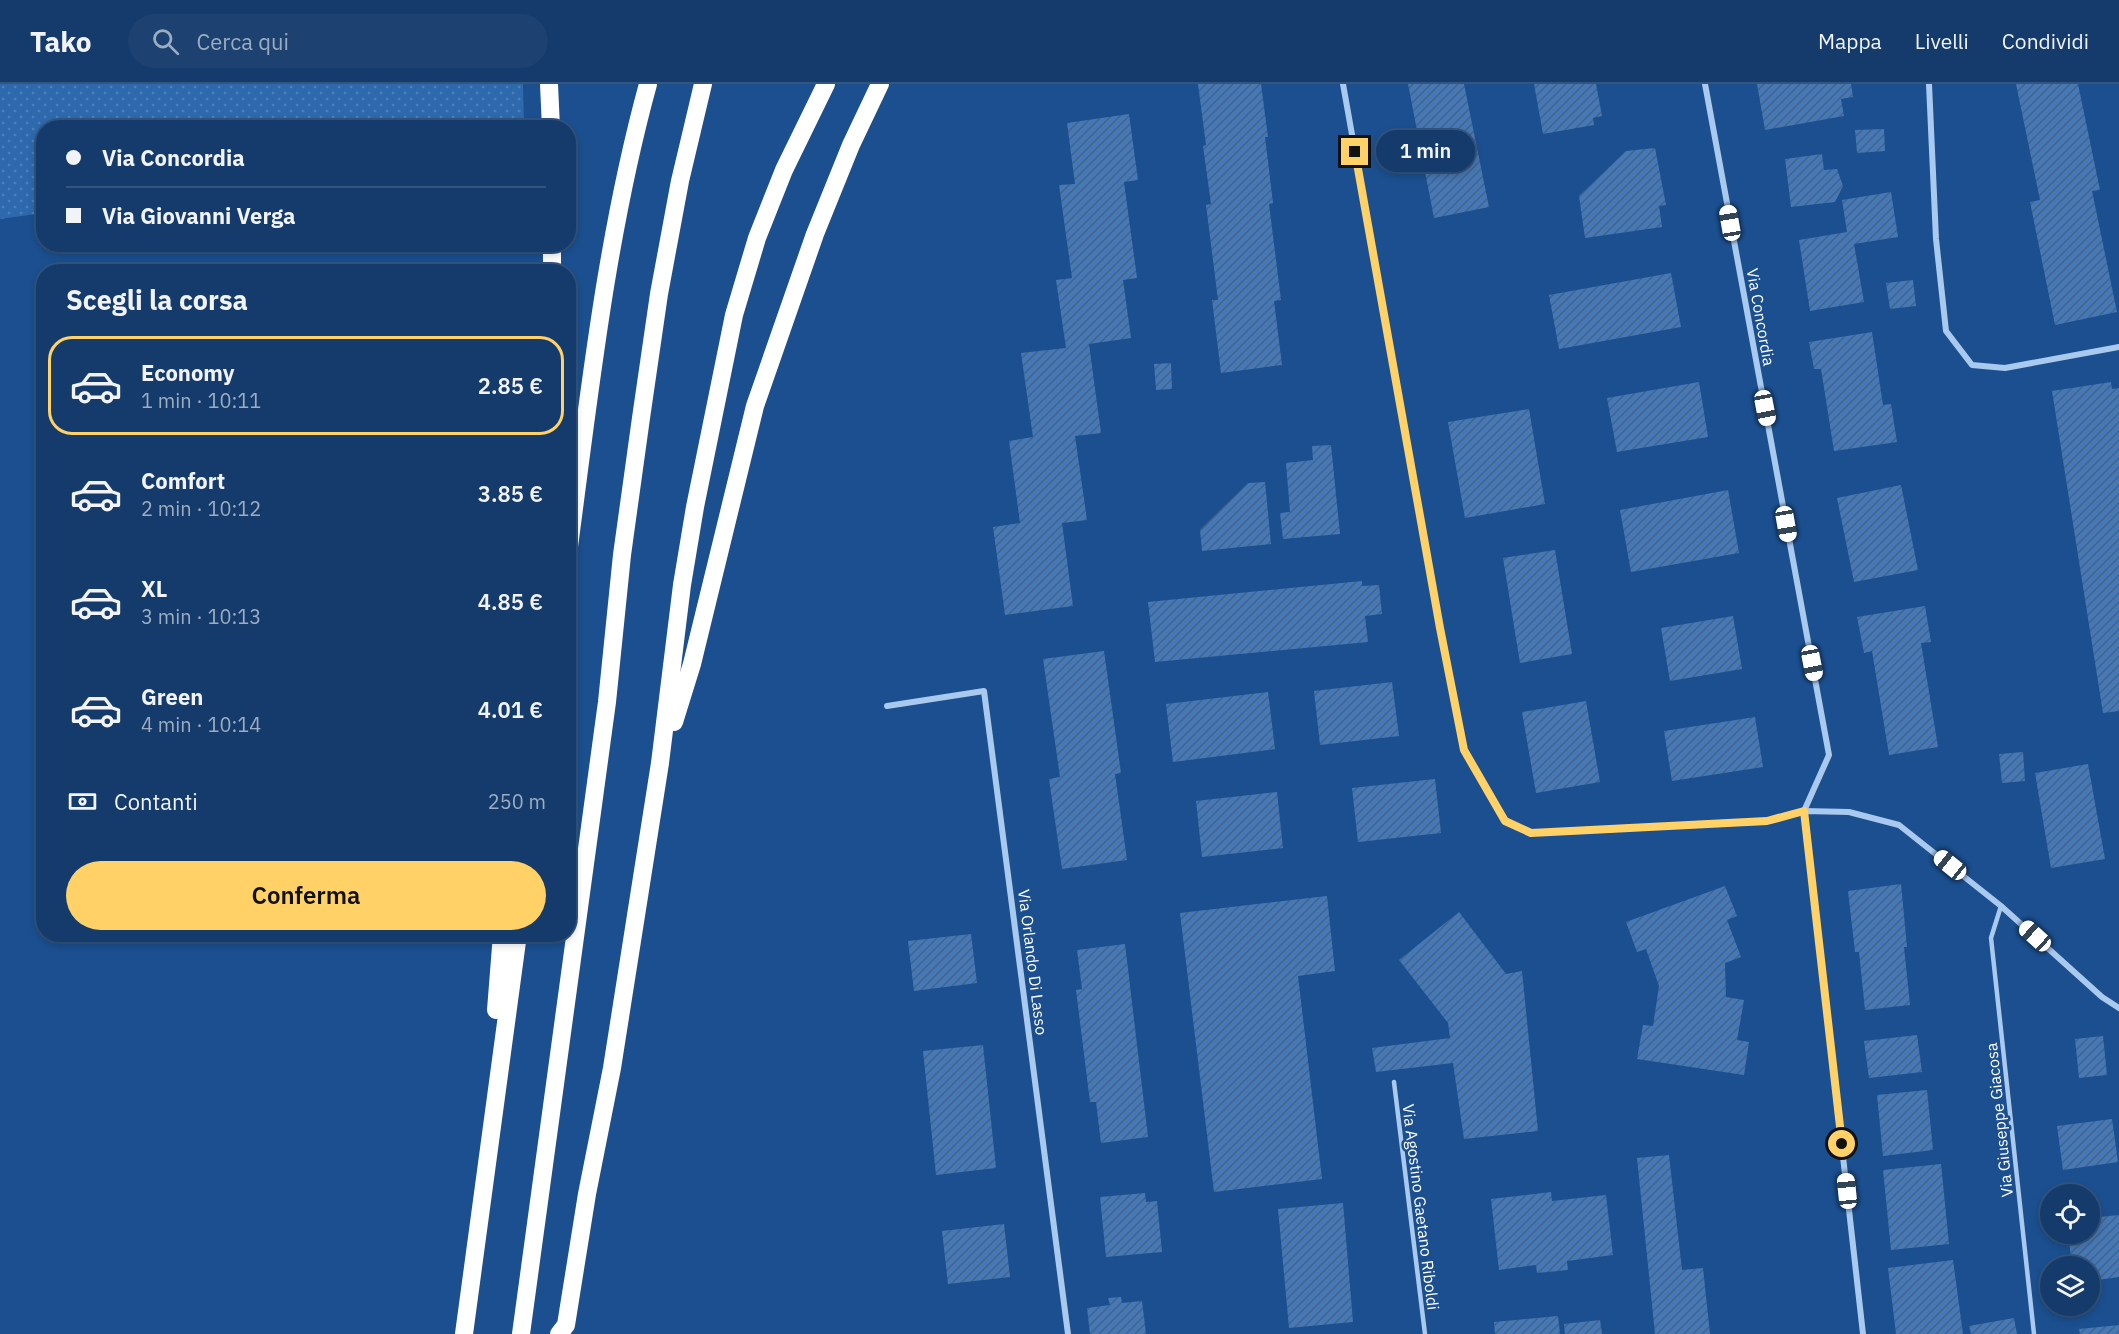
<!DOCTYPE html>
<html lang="it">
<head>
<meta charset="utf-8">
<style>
	:root { --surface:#143b6b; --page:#1d4271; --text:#f1f3f6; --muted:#9dadc1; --line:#33557e; --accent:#ffd166 }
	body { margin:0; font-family:"IBM Plex Sans",sans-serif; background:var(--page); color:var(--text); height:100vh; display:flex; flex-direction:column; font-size:22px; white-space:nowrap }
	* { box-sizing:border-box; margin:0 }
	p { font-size:20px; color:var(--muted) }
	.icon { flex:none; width:33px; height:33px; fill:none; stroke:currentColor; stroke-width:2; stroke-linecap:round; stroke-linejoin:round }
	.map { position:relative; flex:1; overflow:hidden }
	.details { position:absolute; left:36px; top:180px; width:540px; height:678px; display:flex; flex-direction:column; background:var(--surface); border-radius:24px; box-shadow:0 3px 9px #0003,0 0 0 2px var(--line) }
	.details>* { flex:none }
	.hud { position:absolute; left:36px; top:36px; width:540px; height:132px; border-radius:24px; box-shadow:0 3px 9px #0003,0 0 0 2px var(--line); display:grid; align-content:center; height:132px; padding:0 30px; background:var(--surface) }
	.fabs { position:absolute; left:2040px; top:1100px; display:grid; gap:12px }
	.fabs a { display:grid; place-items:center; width:60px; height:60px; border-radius:50%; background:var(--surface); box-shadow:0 3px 9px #0003,0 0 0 2px var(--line); font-size:30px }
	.end { position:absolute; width:27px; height:27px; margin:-14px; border:8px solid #ffd166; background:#111; box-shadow:0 0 0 3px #111 }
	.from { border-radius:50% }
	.bubble { position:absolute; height:42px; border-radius:21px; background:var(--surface); box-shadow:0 3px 9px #0003,0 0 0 2px var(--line); font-size:20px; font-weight:600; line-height:42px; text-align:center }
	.car { position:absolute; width:18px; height:36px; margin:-18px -9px; border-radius:8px; box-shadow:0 0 4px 2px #0007; background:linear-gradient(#fff 24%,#345 0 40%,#fff 0 76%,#345 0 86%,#fff 0) }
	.hud b { display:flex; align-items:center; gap:21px; height:57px; font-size:22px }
	.hud b+b { border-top:2px solid var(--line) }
	.hud i { width:15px; height:15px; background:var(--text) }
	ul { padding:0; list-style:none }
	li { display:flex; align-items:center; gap:18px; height:99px; margin:0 12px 9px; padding:0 18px; border:3px solid transparent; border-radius:24px }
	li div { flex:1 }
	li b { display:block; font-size:22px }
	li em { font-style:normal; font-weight:600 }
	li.on { border-color:var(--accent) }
	li>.icon { width:54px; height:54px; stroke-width:1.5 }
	h2 { padding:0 30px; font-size:27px; line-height:72px }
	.pay { display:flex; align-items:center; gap:15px; height:66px; padding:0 30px; font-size:22px }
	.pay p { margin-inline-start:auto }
	.cta { display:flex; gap:12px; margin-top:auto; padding:12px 30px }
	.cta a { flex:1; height:69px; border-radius:36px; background:var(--accent); color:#111; font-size:24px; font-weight:600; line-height:69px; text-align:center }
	header { display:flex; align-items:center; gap:36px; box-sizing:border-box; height:84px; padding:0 30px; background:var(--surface); border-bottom:2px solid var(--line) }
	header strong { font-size:28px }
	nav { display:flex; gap:33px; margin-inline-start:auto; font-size:21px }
	.search { width:420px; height:54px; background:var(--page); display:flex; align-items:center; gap:15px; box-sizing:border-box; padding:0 21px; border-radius:33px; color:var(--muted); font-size:22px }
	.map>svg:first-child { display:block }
</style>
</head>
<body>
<header>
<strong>Tako</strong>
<div class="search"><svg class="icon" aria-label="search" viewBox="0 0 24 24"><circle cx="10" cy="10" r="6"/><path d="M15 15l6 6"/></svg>Cerca qui</div>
<nav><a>Mappa</a><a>Livelli</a><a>Condividi</a></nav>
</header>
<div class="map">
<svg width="2119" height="1250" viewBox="0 0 2119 1250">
	<defs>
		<pattern id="grass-dots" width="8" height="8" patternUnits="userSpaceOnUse" patternTransform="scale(1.5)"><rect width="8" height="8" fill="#2e69ad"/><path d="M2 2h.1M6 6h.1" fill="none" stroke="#4d80b9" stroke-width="1.8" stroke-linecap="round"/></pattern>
		<pattern id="building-hatch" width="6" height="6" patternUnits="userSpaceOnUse" patternTransform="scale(1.5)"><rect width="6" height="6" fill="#4478b7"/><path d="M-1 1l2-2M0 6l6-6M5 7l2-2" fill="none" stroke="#486282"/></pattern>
	</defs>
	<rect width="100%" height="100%" fill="#1b4f8f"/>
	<!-- grass -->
	<polygon fill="url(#grass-dots)" points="0,0 523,0 524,43 44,44 43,129 0,135"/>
	<!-- building -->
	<g fill="url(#building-hatch)">
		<polygon points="1198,0 1261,0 1268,53 1265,53 1273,119 1269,120 1281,216 1274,217 1282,281 1221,289 1212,216 1218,216 1206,121 1211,120 1203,62 1206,61"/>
		<polygon points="1408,0 1464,0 1489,123 1434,134"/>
		<polygon points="1534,0 1596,0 1602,32 1593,34 1594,41 1543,50"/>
		<polygon points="1757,0 1851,0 1853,13 1841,15 1844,32 1765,46"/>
		<polygon points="2016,0 2078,0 2100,106 2092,107 2117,228 2055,241 2030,118 2040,116"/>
		<polygon points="1129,30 1138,96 1124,98 1137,194 1123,196 1131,254 1089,260 1101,349 1075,352 1087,436 1062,439 1073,522 1005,531 993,443 1020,439 1009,357 1033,353 1021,269 1066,264 1056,196 1072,194 1059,101 1075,100 1067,39"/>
		<polygon points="1884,45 1885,67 1857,69 1855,46"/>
		<polygon points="1655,64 1666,121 1659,122 1662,143 1585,154 1579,112 1626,67"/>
		<polygon points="1822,70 1824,86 1837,85 1843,102 1835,118 1791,123 1785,75"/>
		<polygon points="1891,108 1898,153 1854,160 1864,218 1810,227 1799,156 1847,148 1842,116"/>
		<polygon points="1671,189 1681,243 1559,265 1549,211"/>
		<polygon points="1913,196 1916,222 1890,225 1886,199"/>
		<polygon points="1872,248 1883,321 1891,320 1897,358 1834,367 1821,285 1814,285 1809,258"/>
		<polygon points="1171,279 1172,305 1156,306 1154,280"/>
		<polygon points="1699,298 1708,353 1617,368 1607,314"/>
		<polygon points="2111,298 2112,305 2119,304 2119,627 2103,629 2052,307"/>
		<polygon points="1529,325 1545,420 1465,434 1448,338"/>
		<polygon points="1331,361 1340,450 1283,455 1280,429 1290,428 1286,379 1313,376 1312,362"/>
		<polygon points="1265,398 1271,460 1202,467 1200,446 1248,399"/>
		<polygon points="1901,401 1918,486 1854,498 1837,414"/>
		<polygon points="1728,406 1739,469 1631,488 1620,426"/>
		<polygon points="1555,466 1572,570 1520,579 1503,474"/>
		<polygon points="1362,497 1362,502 1379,501 1382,530 1365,532 1368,558 1155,578 1148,518"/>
		<polygon points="1925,522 1931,558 1921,559 1938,663 1889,671 1872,567 1864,569 1857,533"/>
		<polygon points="1733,532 1742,585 1670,597 1661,544"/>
		<polygon points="1104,567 1121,689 1115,690 1127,776 1062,785 1049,695 1060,693 1043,575"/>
		<polygon points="1392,598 1399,652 1320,661 1314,607"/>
		<polygon points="1268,608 1275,665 1173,678 1166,620"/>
		<polygon points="1586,617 1600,698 1536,709 1522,628"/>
		<polygon points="1755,633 1763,683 1672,697 1664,647"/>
		<polygon points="2023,668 2025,697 2002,699 1999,670"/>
		<polygon points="2088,680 2105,775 2051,784 2035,689"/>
		<polygon points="1435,695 1441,749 1358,758 1352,704"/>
		<polygon points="1277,708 1283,764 1202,773 1196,717"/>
		<polygon points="1901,800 1907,863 1904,863 1910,921 1865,926 1859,868 1855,868 1848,807"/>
		<polygon points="1725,802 1737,832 1727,836 1741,873 1725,879 1726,913 1744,916 1737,956 1749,958 1744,991 1637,975 1643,941 1653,942 1659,902 1646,865 1637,868 1626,838"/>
		<polygon points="1327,812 1335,887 1298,892 1322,1095 1214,1108 1180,829"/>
		<polygon points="1459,828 1506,890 1522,887 1538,1047 1464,1055 1453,979 1376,988 1372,964 1450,954 1448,939 1399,876"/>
		<polygon points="971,850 977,899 914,907 908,857"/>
		<polygon points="1125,860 1148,1053 1101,1059 1096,1018 1090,1018 1076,906 1082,905 1077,866"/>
		<polygon points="1917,951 1922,988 1869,994 1864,957"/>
		<polygon points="2103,952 2107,991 2079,994 2075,955"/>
		<polygon points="983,961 996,1084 936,1091 923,967"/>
		<polygon points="1927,1006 1933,1066 1883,1072 1877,1011"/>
		<polygon points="2112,1035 2118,1078 2063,1086 2057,1042"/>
		<polygon points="1669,1071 1682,1186 1703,1184 1710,1250 1655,1250 1637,1074"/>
		<polygon points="1941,1080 1949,1160 1891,1166 1883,1086"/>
		<polygon points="1551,1108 1552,1117 1606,1111 1613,1171 1567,1177 1568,1186 1537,1189 1536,1181 1499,1186 1491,1115"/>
		<polygon points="1145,1109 1146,1118 1157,1117 1162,1168 1106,1173 1100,1113"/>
		<polygon points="1343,1119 1353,1238 1289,1244 1278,1125"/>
		<polygon points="2119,1131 2119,1193 2090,1197 2090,1182 2072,1182 2068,1149 2090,1149 2090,1134"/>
		<polygon points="1004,1140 1010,1193 948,1200 942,1147"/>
		<polygon points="1953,1176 1963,1250 1896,1250 1888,1184"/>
		<polygon points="1121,1213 1122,1219 1142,1217 1146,1250 1090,1250 1087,1224 1110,1221 1108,1214"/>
		<polygon points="1558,1232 1560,1250 1495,1250 1494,1238"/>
		<polygon points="2014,1234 2017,1250 1971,1250 1969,1242"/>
		<polygon points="1600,1236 1602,1250 1565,1250 1564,1240"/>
		<polygon points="2119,1241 2119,1250 2080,1250 2079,1245"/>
	</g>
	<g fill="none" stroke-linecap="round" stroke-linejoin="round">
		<!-- lane -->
		<g stroke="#a9c9ee" stroke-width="4.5">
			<polyline points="2001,822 1991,854 2034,1250"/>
			<polyline points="1394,998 1425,1250"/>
		</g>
		<!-- street -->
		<g stroke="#a9c9ee" stroke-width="6">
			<polyline points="1343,0 1440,545 1464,666 1505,737 1531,749 1767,737 1804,727 1849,728 1899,741 2001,822 2102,913 2119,924"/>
			<polyline points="1705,0 1829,671 1804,727 1863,1250"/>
			<polyline points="1929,0 1936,155 1946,247 1972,281 2005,284 2119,263"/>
			<polyline points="887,622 984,607 1068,1250"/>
		</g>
		<!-- highway -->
		<g stroke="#fff" stroke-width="18">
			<polyline points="549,0 551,44"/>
			<polyline points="552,188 552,160"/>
			<path d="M568,470C589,313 606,153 648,0"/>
			<polyline points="674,638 692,580 755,322 815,150 851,61 880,0"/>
			<polyline points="496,926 502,850"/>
			<polyline points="464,1250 518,850"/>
			<polyline points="521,1250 607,618 622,471 641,334 659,210 680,97 703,0"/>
			<polyline points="559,1250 566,1241 587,1110 612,984 660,679 682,501 695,423 734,231 757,154 784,86 826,0"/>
		</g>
	</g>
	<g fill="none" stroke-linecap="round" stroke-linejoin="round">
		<!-- route -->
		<polyline stroke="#ffd166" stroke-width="8" points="1355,68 1440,544 1464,666 1505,737 1531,749 1767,737 1804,727 1842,1060"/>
	</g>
	<g text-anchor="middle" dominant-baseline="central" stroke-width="5" stroke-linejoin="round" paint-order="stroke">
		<!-- street labels -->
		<g font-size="16" fill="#fff" stroke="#1b4f8f">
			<text transform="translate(1761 233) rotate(80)">Via Concordia</text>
			<text transform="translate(1033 878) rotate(83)">Via Orlando Di Lasso</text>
			<text transform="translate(1999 1036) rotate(-96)">Via Giuseppe Giacosa</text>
			<text transform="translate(1421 1123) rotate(83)">Via Agostino Gaetano Riboldi</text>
		</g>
	</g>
</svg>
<div class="fabs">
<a><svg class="icon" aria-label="locate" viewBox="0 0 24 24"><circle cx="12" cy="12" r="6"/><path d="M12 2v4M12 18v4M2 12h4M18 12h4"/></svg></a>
<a><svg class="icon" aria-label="layers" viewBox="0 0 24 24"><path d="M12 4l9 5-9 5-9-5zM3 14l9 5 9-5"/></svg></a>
</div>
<i class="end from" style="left:1842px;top:1060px"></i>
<i class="end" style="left:1355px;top:68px"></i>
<div class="bubble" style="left:1376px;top:46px;width:99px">1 min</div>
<i class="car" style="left:1730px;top:139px;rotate:350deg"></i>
<i class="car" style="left:1765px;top:324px;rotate:169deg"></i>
<i class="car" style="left:1786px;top:440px;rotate:170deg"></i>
<i class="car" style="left:1812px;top:579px;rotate:169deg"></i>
<i class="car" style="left:1950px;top:781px;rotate:309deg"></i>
<i class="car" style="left:2035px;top:852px;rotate:312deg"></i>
<i class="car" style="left:1847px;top:1107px;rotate:354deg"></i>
<div class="hud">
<b><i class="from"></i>Via Concordia</b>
<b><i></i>Via Giovanni Verga</b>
</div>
<section class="details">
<h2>Scegli la corsa</h2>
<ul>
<li class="on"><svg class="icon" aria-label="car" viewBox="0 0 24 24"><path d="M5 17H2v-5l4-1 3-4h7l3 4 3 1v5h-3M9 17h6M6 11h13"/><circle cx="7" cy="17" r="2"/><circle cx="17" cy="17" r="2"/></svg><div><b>Economy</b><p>1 min · 10:11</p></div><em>2.85 €</em></li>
<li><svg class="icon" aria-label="car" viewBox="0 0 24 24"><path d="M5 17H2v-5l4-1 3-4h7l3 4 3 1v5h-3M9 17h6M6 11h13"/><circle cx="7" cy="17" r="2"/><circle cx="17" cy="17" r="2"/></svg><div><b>Comfort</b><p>2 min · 10:12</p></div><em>3.85 €</em></li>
<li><svg class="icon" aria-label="car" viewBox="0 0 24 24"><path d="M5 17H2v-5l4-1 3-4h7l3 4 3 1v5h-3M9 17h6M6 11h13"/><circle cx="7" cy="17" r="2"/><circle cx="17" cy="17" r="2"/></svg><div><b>XL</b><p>3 min · 10:13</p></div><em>4.85 €</em></li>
<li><svg class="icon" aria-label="car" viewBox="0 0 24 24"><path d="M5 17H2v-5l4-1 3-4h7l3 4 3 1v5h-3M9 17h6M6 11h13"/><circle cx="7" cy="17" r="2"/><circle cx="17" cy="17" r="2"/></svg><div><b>Green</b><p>4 min · 10:14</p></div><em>4.01 €</em></li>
</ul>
<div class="pay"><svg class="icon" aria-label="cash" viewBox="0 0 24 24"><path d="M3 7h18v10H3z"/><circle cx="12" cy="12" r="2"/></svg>Contanti<p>250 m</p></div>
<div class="cta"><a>Conferma</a></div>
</section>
</div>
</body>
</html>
